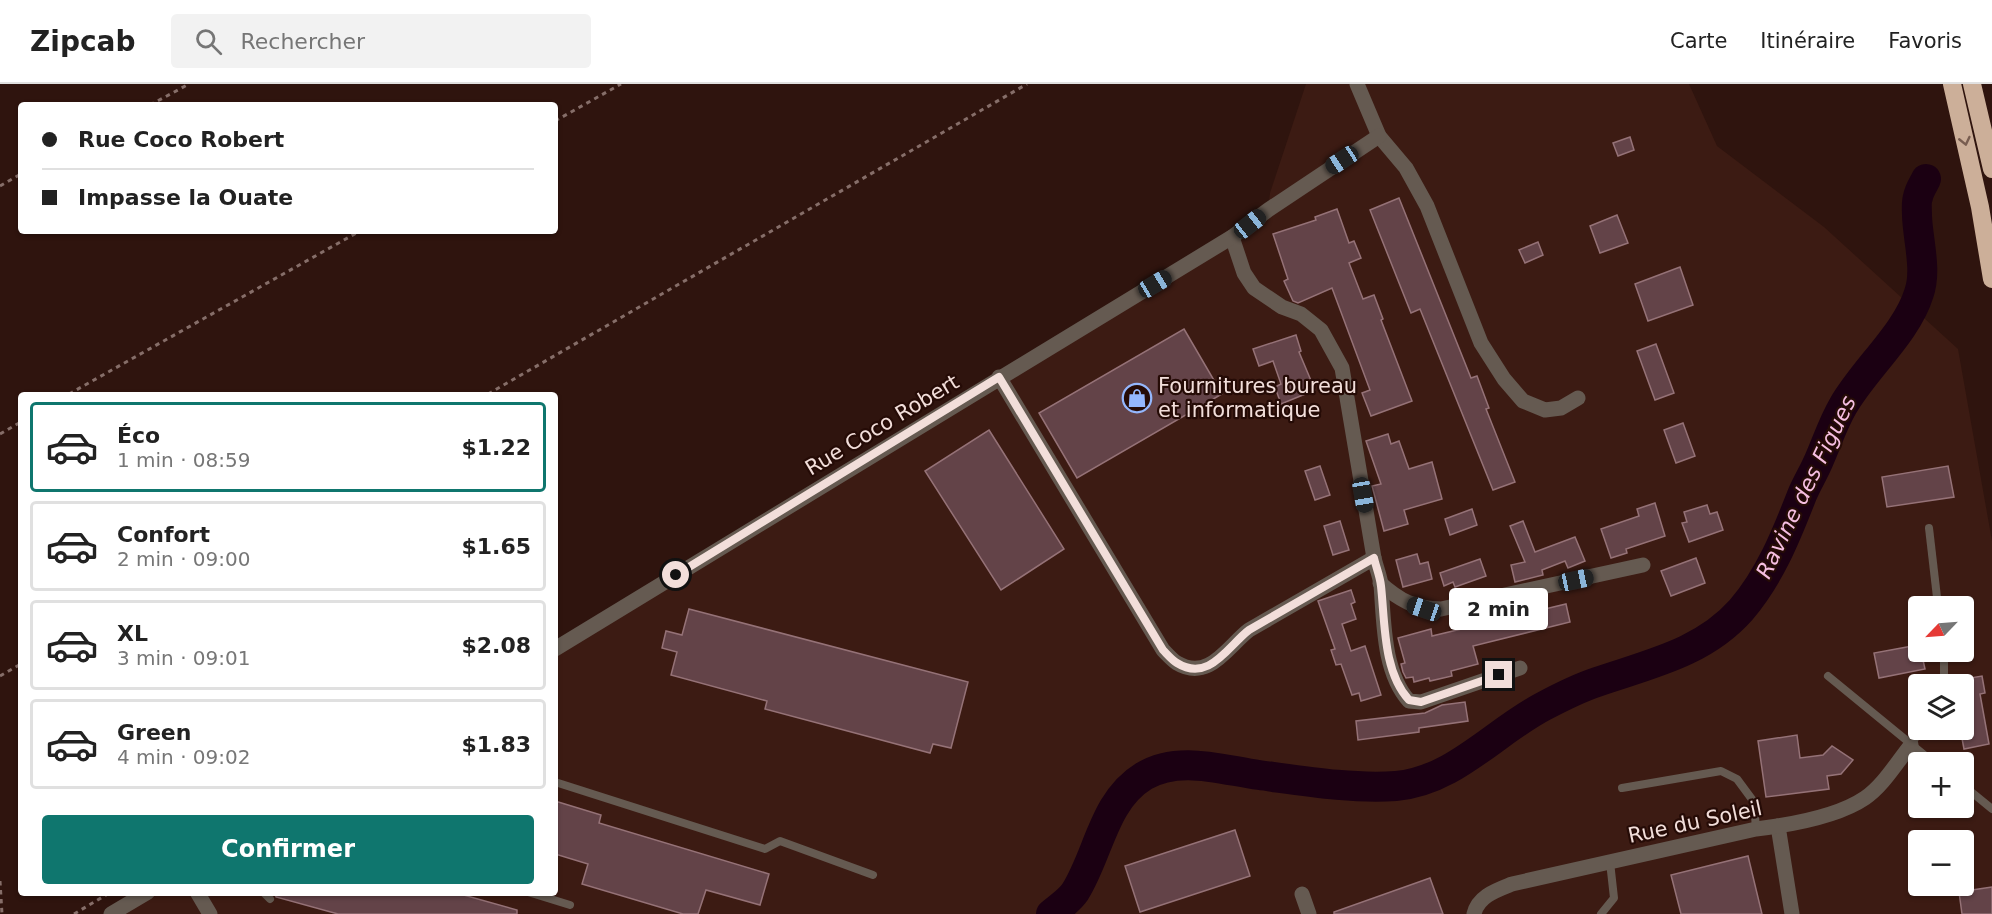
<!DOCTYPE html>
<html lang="fr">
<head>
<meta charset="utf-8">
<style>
	:root { --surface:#fff; --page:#f2f2f2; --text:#222; --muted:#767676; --line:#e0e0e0; --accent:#0f766e }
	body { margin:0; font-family:"DejaVu Sans",sans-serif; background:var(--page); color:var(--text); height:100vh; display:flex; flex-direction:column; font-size:22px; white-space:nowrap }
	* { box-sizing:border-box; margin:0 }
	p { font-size:20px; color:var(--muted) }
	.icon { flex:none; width:33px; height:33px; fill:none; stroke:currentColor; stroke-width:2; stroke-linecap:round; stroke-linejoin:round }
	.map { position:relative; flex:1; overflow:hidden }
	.side { position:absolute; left:18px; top:308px; width:540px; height:504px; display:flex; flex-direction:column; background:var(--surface); border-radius:6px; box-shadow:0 2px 4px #0004 }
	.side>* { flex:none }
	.top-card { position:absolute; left:18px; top:18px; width:540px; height:132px; border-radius:6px; box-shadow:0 2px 4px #0004; display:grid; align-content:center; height:132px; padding:0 24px; background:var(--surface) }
	.needle { width:39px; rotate:245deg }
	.buttons { position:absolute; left:1908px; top:512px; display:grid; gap:12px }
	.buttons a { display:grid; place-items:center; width:66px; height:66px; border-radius:6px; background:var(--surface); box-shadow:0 2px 4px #0004; font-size:30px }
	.end { position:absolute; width:27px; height:27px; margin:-14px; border:8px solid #f2deda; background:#111; box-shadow:0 0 0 3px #111 }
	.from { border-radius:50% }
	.bubble { position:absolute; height:42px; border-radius:6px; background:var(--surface); box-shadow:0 2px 4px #0004; font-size:20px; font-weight:600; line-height:42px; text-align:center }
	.car { position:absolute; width:18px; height:36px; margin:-18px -9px; border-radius:8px; box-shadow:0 0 4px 2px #0007; background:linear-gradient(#222 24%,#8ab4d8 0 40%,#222 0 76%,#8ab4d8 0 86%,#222 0) }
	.top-card b { display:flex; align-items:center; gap:21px; height:57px; font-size:22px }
	.top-card b+b { border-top:2px solid var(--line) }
	.top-card i { width:15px; height:15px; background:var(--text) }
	ul { padding:10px 0 0; list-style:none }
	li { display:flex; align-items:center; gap:18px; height:90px; margin:0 12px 9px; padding:0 12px; border:3px solid var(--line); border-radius:6px }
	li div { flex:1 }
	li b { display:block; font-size:22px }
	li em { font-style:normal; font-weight:600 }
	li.on { border-color:var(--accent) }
	li>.icon { width:54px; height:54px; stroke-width:1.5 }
	.cta { display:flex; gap:12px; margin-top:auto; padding:12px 24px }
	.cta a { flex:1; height:69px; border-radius:6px; background:var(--accent); color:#fff; font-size:24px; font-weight:600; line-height:69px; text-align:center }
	header { display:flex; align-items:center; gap:36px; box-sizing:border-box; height:84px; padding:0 30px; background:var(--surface); border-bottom:2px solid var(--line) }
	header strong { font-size:28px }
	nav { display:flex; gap:33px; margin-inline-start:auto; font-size:21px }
	.search { width:420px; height:54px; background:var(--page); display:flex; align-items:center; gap:15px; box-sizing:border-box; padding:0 21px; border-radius:6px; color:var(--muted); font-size:22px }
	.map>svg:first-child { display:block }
</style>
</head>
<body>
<header>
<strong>Zipcab</strong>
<div class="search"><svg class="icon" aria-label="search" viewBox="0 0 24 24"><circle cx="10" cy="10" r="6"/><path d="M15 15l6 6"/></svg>Rechercher</div>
<nav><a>Carte</a><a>Itinéraire</a><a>Favoris</a></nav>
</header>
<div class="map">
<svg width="1992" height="830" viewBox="0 0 1992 830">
	<rect width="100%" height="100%" fill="#2f140e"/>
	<!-- built -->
	<path fill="#3c1b13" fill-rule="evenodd" d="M1306,0H1689L1717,62L1824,143L1958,265L1992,457V830H111L148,809L555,808V562L1268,126L1270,109ZM1918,522H1964V567H1918ZM1918,600H1964V645H1918ZM1918,678H1964V723H1918ZM1918,756H1964V801H1918Z"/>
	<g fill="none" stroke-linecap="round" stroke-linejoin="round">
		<!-- river -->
		<path stroke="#1b0012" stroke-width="30" d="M1051,830C1059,823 1069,817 1075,808C1099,770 1103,717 1144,692C1179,671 1222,686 1259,691C1304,697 1351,705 1396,702C1454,697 1494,648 1544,622C1561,613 1579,604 1597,598C1649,580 1703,569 1741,526C1770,492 1786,452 1802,411C1807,399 1814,388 1819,376C1827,358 1833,339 1843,322C1864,285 1907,249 1919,209C1927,186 1918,157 1917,132C1917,126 1916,118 1918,113C1919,107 1923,101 1926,95"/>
	</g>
	<!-- building -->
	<g fill="#634348" stroke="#957277" stroke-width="1.5">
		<polygon points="1630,53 1634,66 1618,72 1613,59"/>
		<polygon points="1399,114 1471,294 1477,292 1489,324 1486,325 1515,398 1493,406 1420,225 1411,229 1370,126"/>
		<polygon points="1337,125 1349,159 1354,157 1361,174 1349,179 1363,215 1374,211 1383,235 1381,236 1412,317 1371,332 1362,309 1370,306 1332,204 1298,219 1293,217 1284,197 1288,195 1273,150 1316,136 1315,133"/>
		<polygon points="1617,131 1628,159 1600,169 1590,142"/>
		<polygon points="1538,158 1543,171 1525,179 1519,166"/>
		<polygon points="1680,183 1693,221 1648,237 1635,200"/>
		<polygon points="1184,245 1222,310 1077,394 1039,329"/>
		<polygon points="1296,251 1301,267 1299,268 1315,306 1281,320 1275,303 1281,300 1273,277 1259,282 1253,265"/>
		<polygon points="1656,260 1674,309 1655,316 1637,267"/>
		<polygon points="1683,339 1695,372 1676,379 1664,346"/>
		<polygon points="989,346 1064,465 1001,506 925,387"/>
		<polygon points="1388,350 1391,360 1399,357 1409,385 1432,378 1442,415 1404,426 1408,440 1384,447 1372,402 1381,400 1366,357"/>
		<polygon points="1320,382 1330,411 1315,416 1305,387"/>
		<polygon points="1948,382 1954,413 1887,423 1882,393"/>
		<polygon points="1655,419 1665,452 1626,465 1627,469 1611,474 1601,445 1639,432 1637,425"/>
		<polygon points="1707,421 1710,430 1717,428 1723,446 1689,458 1682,439 1687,438 1684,428"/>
		<polygon points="1472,425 1477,441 1450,451 1445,435"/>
		<polygon points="1340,437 1349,466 1333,471 1324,442"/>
		<polygon points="1523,437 1535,468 1575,453 1585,477 1568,484 1565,477 1542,486 1543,491 1515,498 1511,481 1525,478 1510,442"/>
		<polygon points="1417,470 1420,480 1428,478 1432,495 1403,503 1396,476"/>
		<polygon points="1696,474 1705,499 1671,512 1661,487"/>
		<polygon points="1480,475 1486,492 1455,503 1453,498 1444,502 1440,489"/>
		<polygon points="1351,506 1355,518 1351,520 1356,535 1342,540 1351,567 1365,562 1381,611 1361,617 1359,609 1352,611 1341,580 1336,581 1331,566 1335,565 1318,517"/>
		<polygon points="1566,520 1570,538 1473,562 1478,580 1451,587 1452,592 1430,597 1429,594 1414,598 1413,593 1406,594 1403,588 1401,580 1405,579 1398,554 1431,545 1432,552"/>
		<polygon points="689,525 968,598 951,664 933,660 930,669 765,625 767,617 671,591 677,568 662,564 666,547 682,551"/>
		<polygon points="1918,561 1918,567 1921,567 1925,585 1879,594 1874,569"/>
		<polygon points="1982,592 1985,609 1980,610 1989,660 1964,665 1961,649 1967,648 1964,627 1964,613 1967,612 1964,595"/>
		<polygon points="1465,618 1468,637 1419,644 1419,648 1358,656 1356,637 1425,629 1442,621"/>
		<polygon points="1797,651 1800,674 1823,671 1832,662 1853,676 1841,690 1827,692 1829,705 1766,713 1758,657"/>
		<polygon points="555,717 601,731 599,739 769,790 760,821 706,806 698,830 683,830 582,800 588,780 555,770"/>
		<polygon points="1235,746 1250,792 1140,828 1125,782"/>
		<polygon points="1748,772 1762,830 1681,830 1671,791"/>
		<polygon points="1430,794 1443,830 1334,830 1334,828"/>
		<polygon points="1992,803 1992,830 1962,830 1959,808"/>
		<polygon points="275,808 453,808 517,826 517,830 338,830 276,813"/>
	</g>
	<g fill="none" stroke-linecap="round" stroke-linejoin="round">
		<!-- path -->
		<g stroke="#866e69" stroke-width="3" stroke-dasharray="4.5 4.5" stroke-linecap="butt">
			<polyline points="150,21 189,0"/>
			<polyline points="555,37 621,0"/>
			<polyline points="0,102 21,90"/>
			<polyline points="69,310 360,147"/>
			<polyline points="488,310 1027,0"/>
			<polyline points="0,350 21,338"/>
			<polyline points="0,592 21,580"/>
			<polyline points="0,797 2,830"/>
			<polyline points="74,830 111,808"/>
		</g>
		<!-- lane -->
		<g stroke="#655a51" stroke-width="8">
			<polyline points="1929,444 1938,522"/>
			<polyline points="1944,567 1944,600"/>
			<polyline points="1828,592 1933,678"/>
			<polyline points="1911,661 1921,645"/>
			<polyline points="555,698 765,765 780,757 873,791"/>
			<polyline points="1964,702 1992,725"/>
			<polyline points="1622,704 1721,687 1737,695 1754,718 1756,745"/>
			<polyline points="263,808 270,815"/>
			<polyline points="528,808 570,821"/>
			<polyline points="1601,830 1614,814 1610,778"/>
		</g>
		<!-- street -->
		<g stroke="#655a51" stroke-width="15">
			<polyline points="1357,0 1379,52 1406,84 1427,122 1481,259 1504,295 1523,317 1545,326 1561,324 1578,314"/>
			<path d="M1232,153L1244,189L1254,204L1282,223L1301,230L1321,246L1342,284L1374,474C1376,483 1380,492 1381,501C1384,538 1383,588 1409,617L1421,618L1520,584"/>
			<path d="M999,293L1163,566C1167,570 1172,576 1177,579C1209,598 1228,562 1249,546L1374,474"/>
			<path d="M1380,499C1399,516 1415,525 1441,525L1643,481"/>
			<polyline points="555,565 1232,153 1268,126 1379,52"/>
			<polyline points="1778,742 1792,830"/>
			<polyline points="197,808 210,830"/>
			<polyline points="1302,810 1309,830"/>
			<polyline points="111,830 148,808"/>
			<path d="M1474,830C1478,812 1497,806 1512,800L1756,745C1789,741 1837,733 1865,714C1883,702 1897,678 1911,661"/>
		</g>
		<!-- highway -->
		<g stroke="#ccaf99" stroke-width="18">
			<polyline points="1952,0 1980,123 1992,195"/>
			<polyline points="1972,0 1992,85"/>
		</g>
	</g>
	<!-- one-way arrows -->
	<defs><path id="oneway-chevron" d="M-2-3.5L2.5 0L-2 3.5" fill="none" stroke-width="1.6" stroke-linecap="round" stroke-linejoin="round" transform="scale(1.5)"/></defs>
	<use stroke="#785d50" href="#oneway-chevron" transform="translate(1965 57) rotate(77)"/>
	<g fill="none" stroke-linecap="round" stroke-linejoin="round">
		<!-- route -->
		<path stroke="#f2deda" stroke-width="8" d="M676,491L999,293L1163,566C1167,570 1172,576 1177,579C1209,599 1228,562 1249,546L1374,474C1376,483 1380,492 1381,502C1385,538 1383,588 1409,616L1421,618L1499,591"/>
	</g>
	<!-- icons -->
	<defs>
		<g id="shop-ring" transform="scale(1.5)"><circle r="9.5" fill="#250b06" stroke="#94b7fd" stroke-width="1.5"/><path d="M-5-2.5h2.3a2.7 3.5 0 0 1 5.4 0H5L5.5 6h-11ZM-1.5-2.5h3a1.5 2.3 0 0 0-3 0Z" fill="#94b7fd"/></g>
	</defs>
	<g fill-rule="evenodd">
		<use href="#shop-ring" x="1137" y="314"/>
	</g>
	<g text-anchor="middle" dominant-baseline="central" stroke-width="4.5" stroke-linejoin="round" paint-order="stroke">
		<!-- poi labels -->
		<g font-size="21" fill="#f2deda" stroke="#250b06" text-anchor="start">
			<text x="1158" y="302">Fournitures bureau<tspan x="1158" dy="24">et informatique</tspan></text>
		</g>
		<!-- street labels -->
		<g font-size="21" fill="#f2deda" stroke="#250b06">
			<text transform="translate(882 341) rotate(-31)">Rue Coco Robert</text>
			<text transform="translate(1695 738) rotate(-12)">Rue du Soleil</text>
		</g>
		<!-- water labels -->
		<g font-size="22" font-style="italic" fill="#f5bee0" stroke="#250b06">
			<text transform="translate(1806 403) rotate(-64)">Ravine des Figues</text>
		</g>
	</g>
</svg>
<div class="buttons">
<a><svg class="needle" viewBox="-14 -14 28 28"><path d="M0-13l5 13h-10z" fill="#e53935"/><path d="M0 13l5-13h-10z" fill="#767676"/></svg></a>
<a><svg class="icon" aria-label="layers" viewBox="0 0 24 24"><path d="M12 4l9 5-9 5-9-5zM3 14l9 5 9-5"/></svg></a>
<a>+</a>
<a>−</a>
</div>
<i class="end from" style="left:676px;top:491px"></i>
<i class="end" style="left:1499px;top:591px"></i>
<div class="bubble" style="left:1449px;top:504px;width:99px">2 min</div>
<i class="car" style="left:1342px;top:76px;rotate:237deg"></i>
<i class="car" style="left:1250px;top:140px;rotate:52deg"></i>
<i class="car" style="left:1155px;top:200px;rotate:59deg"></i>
<i class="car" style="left:1363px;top:411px;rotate:170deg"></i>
<i class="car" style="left:1576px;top:496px;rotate:78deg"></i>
<i class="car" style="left:1424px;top:525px;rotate:289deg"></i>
<div class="top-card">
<b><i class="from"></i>Rue Coco Robert</b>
<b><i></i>Impasse la Ouate</b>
</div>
<section class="side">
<ul>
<li class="on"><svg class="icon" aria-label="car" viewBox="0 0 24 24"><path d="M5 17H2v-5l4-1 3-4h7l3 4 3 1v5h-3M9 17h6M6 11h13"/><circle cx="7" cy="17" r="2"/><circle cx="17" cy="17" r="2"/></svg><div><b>Éco</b><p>1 min · 08:59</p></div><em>$1.22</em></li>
<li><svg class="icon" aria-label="car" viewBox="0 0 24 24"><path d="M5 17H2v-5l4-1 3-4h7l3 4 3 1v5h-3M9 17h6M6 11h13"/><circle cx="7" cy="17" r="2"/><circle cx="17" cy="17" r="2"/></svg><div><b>Confort</b><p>2 min · 09:00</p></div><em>$1.65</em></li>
<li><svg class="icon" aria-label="car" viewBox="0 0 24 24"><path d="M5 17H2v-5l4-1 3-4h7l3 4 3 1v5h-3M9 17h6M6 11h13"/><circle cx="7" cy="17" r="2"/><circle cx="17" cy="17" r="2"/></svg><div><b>XL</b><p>3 min · 09:01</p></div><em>$2.08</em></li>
<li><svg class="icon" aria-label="car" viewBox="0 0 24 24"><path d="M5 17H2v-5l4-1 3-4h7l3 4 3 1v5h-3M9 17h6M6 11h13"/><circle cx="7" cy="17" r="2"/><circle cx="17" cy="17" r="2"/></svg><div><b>Green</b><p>4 min · 09:02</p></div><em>$1.83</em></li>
</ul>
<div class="cta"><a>Confirmer</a></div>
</section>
</div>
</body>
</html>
